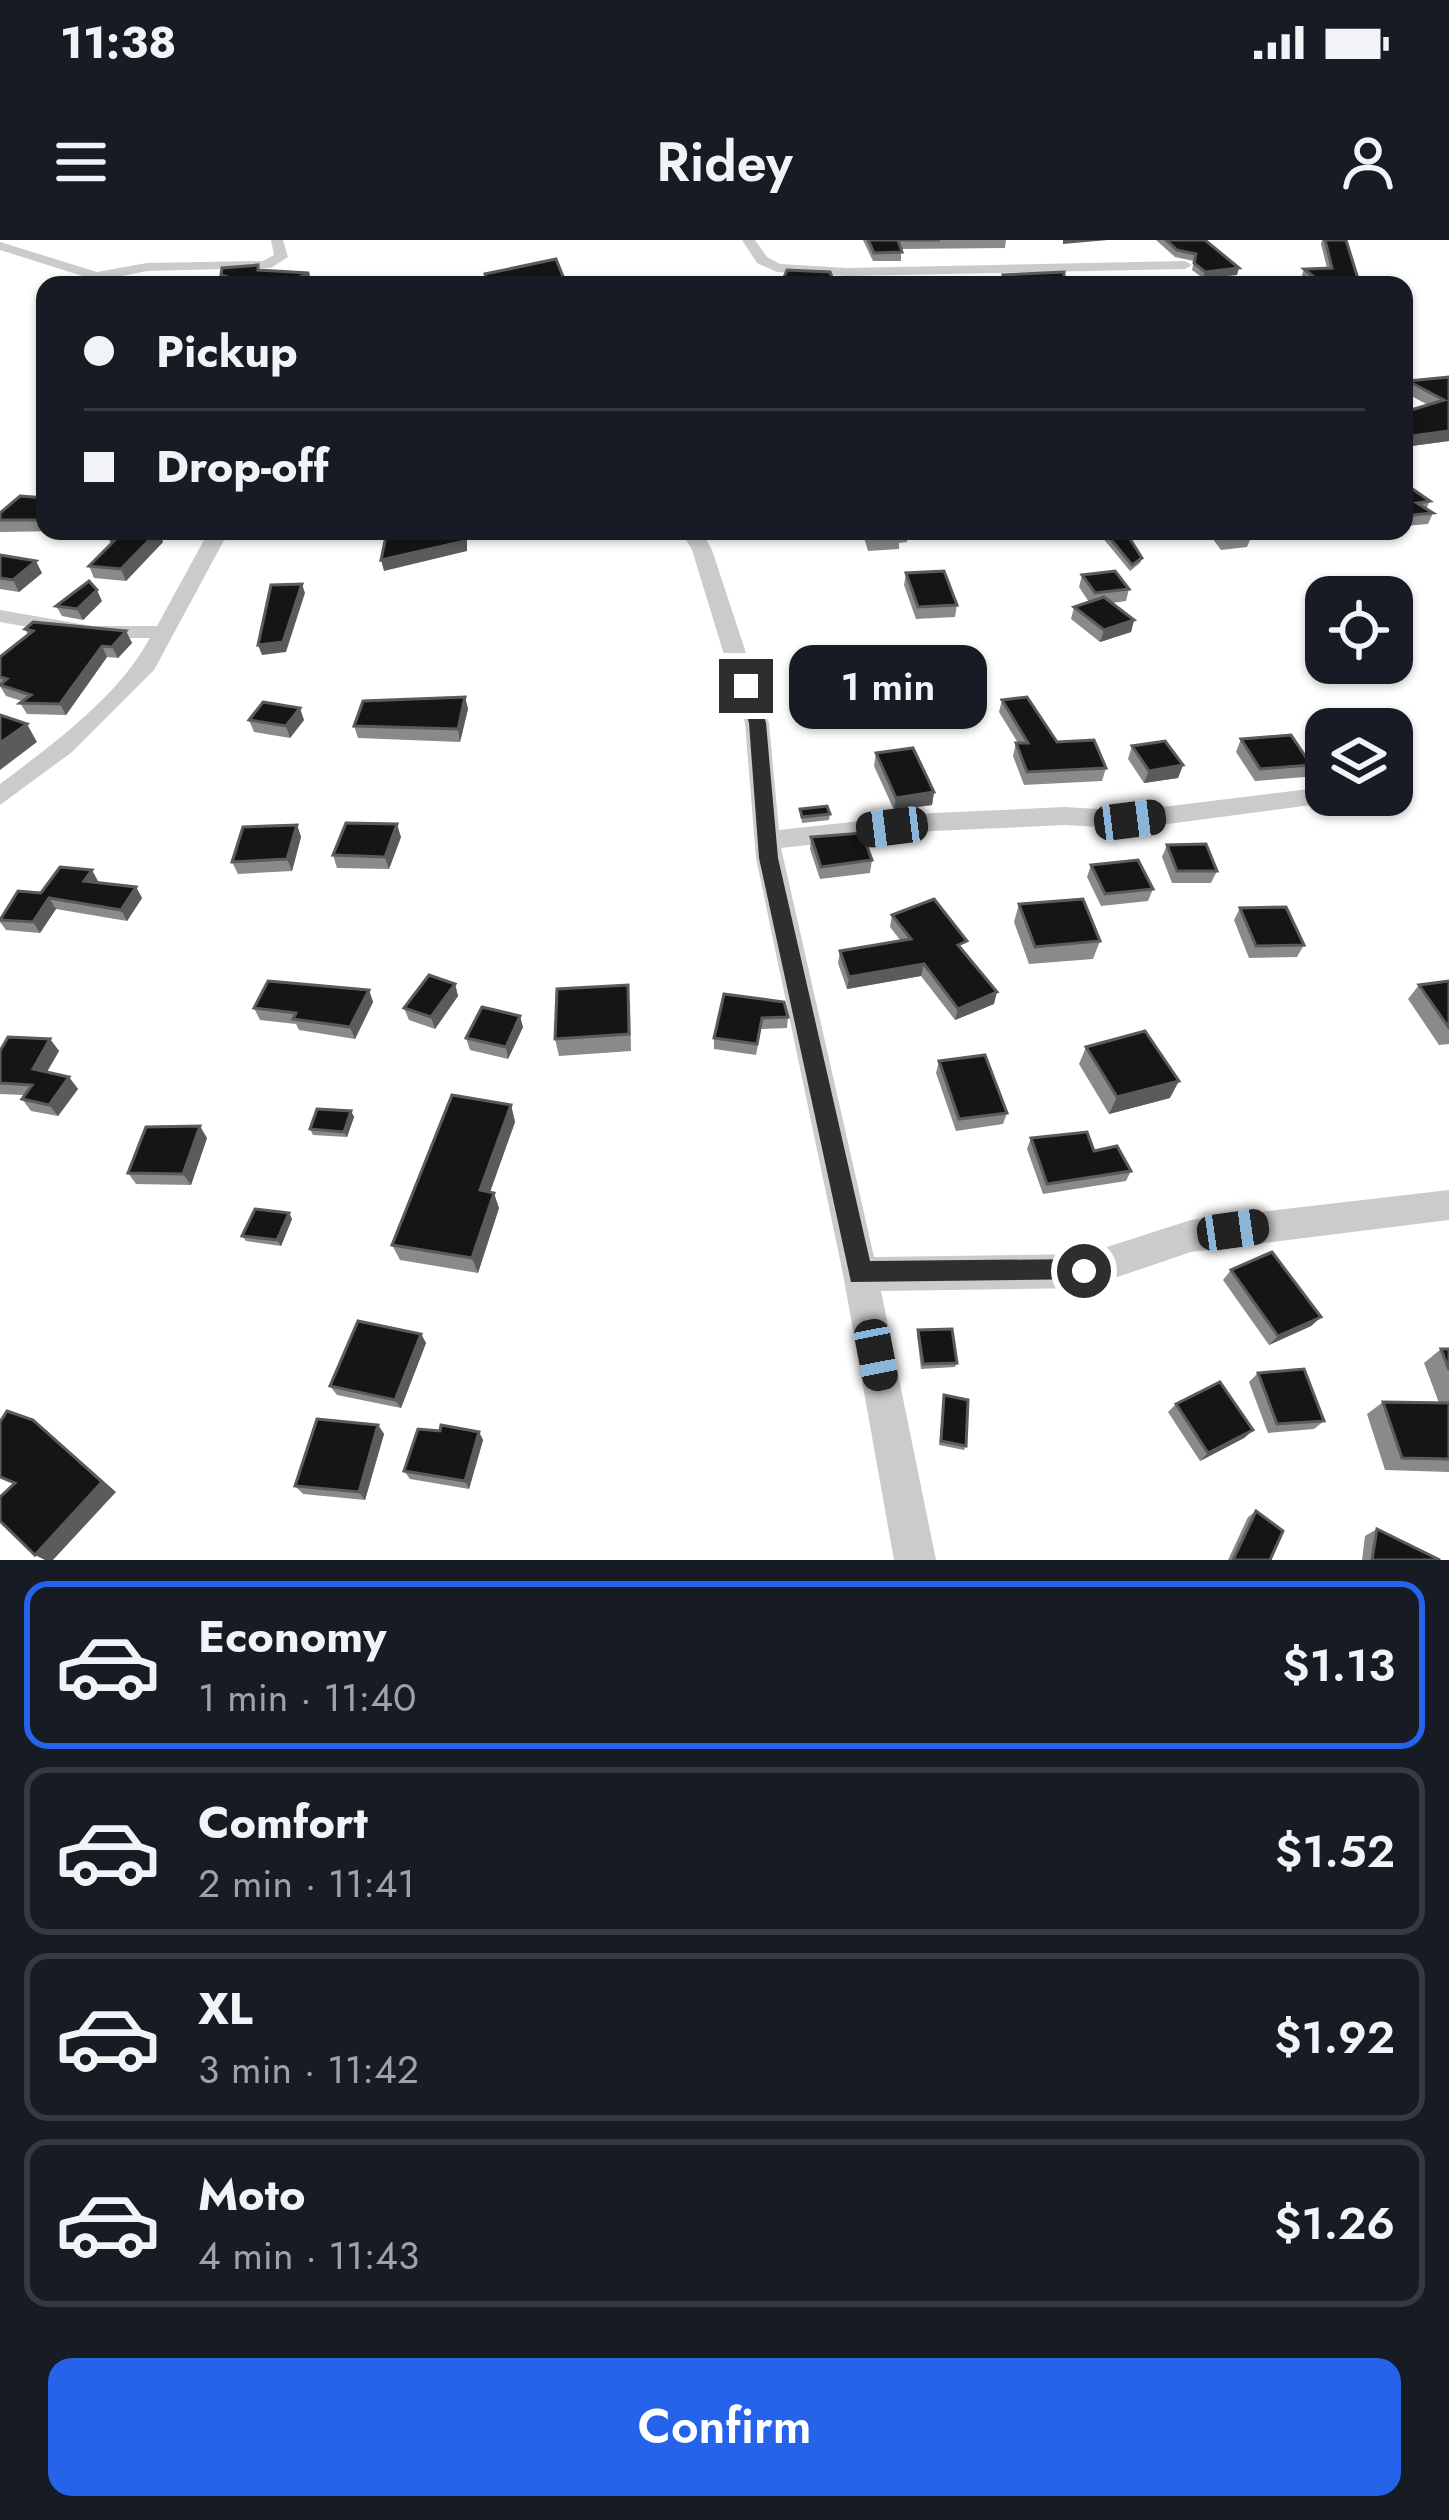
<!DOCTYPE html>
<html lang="en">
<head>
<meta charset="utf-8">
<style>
	:root { --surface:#171b24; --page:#20242c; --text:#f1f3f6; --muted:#9ea1a6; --line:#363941; --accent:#2563eb }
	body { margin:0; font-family:Jost,sans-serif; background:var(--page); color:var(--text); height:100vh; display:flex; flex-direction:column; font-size:45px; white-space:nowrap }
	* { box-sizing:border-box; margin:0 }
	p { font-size:39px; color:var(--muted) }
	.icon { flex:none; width:66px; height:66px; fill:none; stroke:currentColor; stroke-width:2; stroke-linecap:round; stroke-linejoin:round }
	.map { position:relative; height:1320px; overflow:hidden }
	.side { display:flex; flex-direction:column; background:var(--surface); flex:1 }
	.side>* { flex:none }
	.guide { position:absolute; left:36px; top:36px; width:1377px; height:264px; border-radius:24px; box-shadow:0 3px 9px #0004; display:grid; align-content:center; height:264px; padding:0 48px; background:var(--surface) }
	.fabs { position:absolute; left:1305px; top:336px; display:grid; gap:24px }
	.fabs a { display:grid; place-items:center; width:108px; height:108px; border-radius:24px; background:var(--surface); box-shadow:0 3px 9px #0004; font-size:60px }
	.end { position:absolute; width:54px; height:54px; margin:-27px; border:15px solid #2e2e2e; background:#fff; box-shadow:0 0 0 6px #fff }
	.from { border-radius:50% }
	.bubble { position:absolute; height:84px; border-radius:24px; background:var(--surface); box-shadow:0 3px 9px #0004; font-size:39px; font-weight:600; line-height:84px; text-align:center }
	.car { position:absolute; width:36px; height:72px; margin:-36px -18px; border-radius:15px; box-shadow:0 0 9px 3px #0007; background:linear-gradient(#222 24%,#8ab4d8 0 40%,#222 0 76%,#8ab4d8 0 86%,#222 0) }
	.guide b { display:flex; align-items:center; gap:42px; height:114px; font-size:45px }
	.guide b+b { border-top:3px solid var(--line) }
	.guide i { width:30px; height:30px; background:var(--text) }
	ul { padding:21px 0 0; list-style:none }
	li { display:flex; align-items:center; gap:36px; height:168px; margin:0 24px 18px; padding:0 24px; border:6px solid var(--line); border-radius:24px }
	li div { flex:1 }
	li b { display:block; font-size:45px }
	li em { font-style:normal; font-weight:600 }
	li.active { border-color:var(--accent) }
	li>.icon { width:108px; height:108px; stroke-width:1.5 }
	.primary-button { display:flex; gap:24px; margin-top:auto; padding:24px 48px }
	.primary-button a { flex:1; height:138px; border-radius:24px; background:var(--accent); color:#fff; font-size:48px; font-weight:600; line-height:138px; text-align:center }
	.status { display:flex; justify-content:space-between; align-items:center; height:84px; padding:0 60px; background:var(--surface); direction:ltr }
	.status svg { height:33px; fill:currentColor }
	header { display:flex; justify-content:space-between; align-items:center; height:156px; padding:0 48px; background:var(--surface); font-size:54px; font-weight:600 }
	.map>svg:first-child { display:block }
</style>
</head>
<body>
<div class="status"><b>11:38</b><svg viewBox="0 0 49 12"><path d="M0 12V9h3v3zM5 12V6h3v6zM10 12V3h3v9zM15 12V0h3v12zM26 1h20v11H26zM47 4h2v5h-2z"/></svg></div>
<header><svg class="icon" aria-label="menu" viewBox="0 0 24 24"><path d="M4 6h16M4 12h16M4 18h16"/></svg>Ridey<svg class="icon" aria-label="person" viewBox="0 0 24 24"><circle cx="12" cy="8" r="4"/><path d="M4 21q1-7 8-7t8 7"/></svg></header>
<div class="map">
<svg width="1449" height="1320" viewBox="0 0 1449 1320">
	<rect width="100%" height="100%" fill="#fff"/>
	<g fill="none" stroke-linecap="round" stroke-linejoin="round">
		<!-- minor -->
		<g fill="#cbcbcb" fill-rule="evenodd">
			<polygon points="271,0 283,0 288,17 271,28 147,31 113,38 117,41 111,45 0,10 0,2 97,32 147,23 263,21 274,15"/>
			<polygon points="742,0 755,0 767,17 780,24 847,28 1185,21 1192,25 1185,29 847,36 777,32 757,23"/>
			<path d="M209,291H229L154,430L72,512L0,565V544C53,504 117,458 150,398H92L0,382V370L92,386H157Z"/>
			<polygon points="681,291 701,291 712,310 769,483 779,590 933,573 1065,567 1130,571 1326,547 1326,555 1339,555 1327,563 1130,589 1065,585 933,591 781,608 874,1017 1085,1014 1191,980 1449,950 1449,980 1191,1012 1085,1048 881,1051 936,1320 894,1320 843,1034 756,618 745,483 692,310"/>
		</g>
	</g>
	<!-- wall -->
	<g fill="#8a8a8a">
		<polygon points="863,0 1006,0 1005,8 901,9 901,21 873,21"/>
		<polygon points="1156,0 1205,0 1237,35 1203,38 1192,30 1194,21 1175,17"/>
		<polygon points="1322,0 1346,0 1359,42 1375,45 1310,45 1301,38 1304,29 1327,28 1321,4"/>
		<polygon points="258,25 259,30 309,33 311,41 303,45 229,45 223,43 221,35"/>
		<polygon points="1449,137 1449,201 1404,207 1404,172 1428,165 1404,152 1408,141"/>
		<polygon points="1404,243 1430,261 1426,269 1433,273 1428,284 1404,286"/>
		<polygon points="45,258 45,291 66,291 0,292 0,273"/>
		<polygon points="159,291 163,302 126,341 94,338 89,326 111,304 105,292"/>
		<polygon points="862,291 908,291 907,302 899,303 899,309 868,311"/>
		<polygon points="1097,291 1125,291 1142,318 1140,323 1130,331"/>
		<polygon points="1207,291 1249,291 1252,295 1247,307 1221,310"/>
		<polygon points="0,315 42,333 19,352 0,349"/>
		<polygon points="906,333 957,365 955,377 916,379 904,345"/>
		<polygon points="1082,335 1129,349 1126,361 1112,363 1134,380 1131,392 1100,402 1071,379 1074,367 1089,362 1079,347"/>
		<polygon points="102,361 83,380 62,376 56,366"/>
		<polygon points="25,389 126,391 132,403 118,418 107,417 66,475 27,474 20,463 22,461 6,456 0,446 0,417 28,395"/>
		<polygon points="465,457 468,469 460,502 358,498 354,486"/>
		<polygon points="1002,460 1057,502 1106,528 1102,541 1024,545 1013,516 1016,503 1018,503 999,472"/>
		<polygon points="249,480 304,480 290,498 254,492"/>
		<polygon points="1241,499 1311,525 1305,537 1255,541 1236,512"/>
		<polygon points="1132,506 1183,525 1178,538 1144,543 1128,519"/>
		<polygon points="876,513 934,552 932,565 894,570 874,526"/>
		<polygon points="800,569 830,574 829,580 802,583"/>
		<polygon points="297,585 301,597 292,631 238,634 232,622"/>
		<polygon points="401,597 389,629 337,628 333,615"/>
		<polygon points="811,597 872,620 870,633 820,639 810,609"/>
		<polygon points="1167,605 1217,631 1211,643 1172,643 1162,617"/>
		<polygon points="1091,625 1153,649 1148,661 1101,666 1087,637"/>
		<polygon points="98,641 97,643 136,647 142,658 127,681 56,669 40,693 6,690 0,682 0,677 41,653"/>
		<polygon points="1019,664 1100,701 1093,719 1029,724 1014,682"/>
		<polygon points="1240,668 1304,705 1297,717 1249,718 1234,680"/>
		<polygon points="892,675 965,713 994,764 955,780 921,736 847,749 838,723 840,711 901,701 890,687"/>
		<polygon points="1449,741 1449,804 1439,805 1408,759 1419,745"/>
		<polygon points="455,744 458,756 435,789 409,780 404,768"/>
		<polygon points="369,750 373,762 355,799 299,790 296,784 260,780 254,768"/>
		<polygon points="724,754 788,777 787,788 761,789 756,815 714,809 714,798"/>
		<polygon points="630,762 631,811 559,816 555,799"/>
		<polygon points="523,787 508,819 470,810 466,798"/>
		<polygon points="50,799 59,811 47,832 69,837 78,849 58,876 31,871 22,859 24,855 0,854 0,811"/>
		<polygon points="1086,807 1170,858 1109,874 1079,824"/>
		<polygon points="939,821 1007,873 1003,884 956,891 936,833"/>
		<polygon points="511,865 515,882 490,952 499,968 478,1033 400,1020 392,1005"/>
		<polygon points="351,871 354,877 347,897 313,895 310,889"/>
		<polygon points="207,898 191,945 136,944 128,933"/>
		<polygon points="1031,898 1094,911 1131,931 1126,941 1043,954 1027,909"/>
		<polygon points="289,973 292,979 281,1006 246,1001 242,996"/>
		<polygon points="1231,1030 1321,1077 1311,1086 1269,1105 1223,1040"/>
		<polygon points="918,1090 957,1123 955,1127 921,1129 917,1095"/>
		<polygon points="421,1094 426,1103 401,1168 337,1155 330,1146"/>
		<polygon points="1441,1109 1449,1109 1449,1232 1385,1230 1367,1174 1383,1162 1439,1163 1424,1123"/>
		<polygon points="1258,1133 1324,1181 1314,1189 1268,1193 1249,1142"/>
		<polygon points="944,1155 966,1206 964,1210 939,1205"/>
		<polygon points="1176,1164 1253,1190 1244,1198 1200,1221 1168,1172"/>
		<polygon points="378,1185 384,1194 365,1260 303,1254 295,1246"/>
		<polygon points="479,1192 483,1200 469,1249 410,1239 404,1231"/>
		<polygon points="1256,1271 1270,1320 1228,1320 1248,1277"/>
		<polygon points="1377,1289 1440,1320 1362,1320 1365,1296"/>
	</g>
	<!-- shaded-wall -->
	<g fill="#5b5b5b">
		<polygon points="1063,0 1108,0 1063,4"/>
		<polygon points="1239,28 1237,35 1203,38 1205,32"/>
		<polygon points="309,33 311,41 303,45 281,45"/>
		<polygon points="564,39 565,45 542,45 541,41"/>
		<polygon points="1449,191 1449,201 1404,207 1404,197"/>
		<polygon points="159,291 163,302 126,341 121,329"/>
		<polygon points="465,291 467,291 467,311 384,331 381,320"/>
		<polygon points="36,321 42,333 19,352 13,340"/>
		<polygon points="302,344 305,353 286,412 262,415 258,405"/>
		<polygon points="97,350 102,361 83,380 77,369"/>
		<polygon points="1134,380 1131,392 1100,402 1104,390"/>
		<polygon points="126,391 132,403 118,418 112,407"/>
		<polygon points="102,406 107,417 66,475 60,464"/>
		<polygon points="465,457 468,469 460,502 458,489"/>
		<polygon points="300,468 304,480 290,498 286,486"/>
		<polygon points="27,484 37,502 0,530 0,503"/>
		<polygon points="1183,525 1178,538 1144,543 1149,531"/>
		<polygon points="934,552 932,565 894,570 896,558"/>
		<polygon points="397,584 401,597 389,629 385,617"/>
		<polygon points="297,585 301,597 292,631 287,619"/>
		<polygon points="92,630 98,641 91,652 84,641"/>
		<polygon points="136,647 142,658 127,681 121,670"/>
		<polygon points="49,658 56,669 40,693 33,682"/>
		<polygon points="924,724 921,736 847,749 849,737"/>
		<polygon points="455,744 458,756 435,789 431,777"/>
		<polygon points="369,750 373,762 355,799 350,787"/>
		<polygon points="997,752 994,764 955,780 958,769"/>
		<polygon points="520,776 523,787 508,819 506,807"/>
		<polygon points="50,799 59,811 42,840 33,829"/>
		<polygon points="69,837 78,849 58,876 49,865"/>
		<polygon points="1179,841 1170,858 1109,874 1117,857"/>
		<polygon points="511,865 515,882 485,966 480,950"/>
		<polygon points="351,871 354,877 347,897 344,892"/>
		<polygon points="200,886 207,898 191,945 183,934"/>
		<polygon points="494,953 499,968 478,1033 472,1018"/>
		<polygon points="289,973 292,979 281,1006 277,1000"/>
		<polygon points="1321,1077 1311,1086 1269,1105 1278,1096"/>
		<polygon points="421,1094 426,1103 401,1168 395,1160"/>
		<polygon points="33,1180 47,1191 116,1252 53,1320 45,1320 35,1315"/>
		<polygon points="378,1185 384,1194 365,1260 359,1252"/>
		<polygon points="1253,1190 1244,1198 1200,1221 1208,1213"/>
		<polygon points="479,1192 483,1200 469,1249 465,1241"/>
	</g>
	<!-- building -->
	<g fill="#151515" stroke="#5b5b5b" stroke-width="3">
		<polygon points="868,0 940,0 898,0 902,12 874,13"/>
		<polygon points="1166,0 1205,0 1239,28 1205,32 1194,23 1196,14 1177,10"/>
		<polygon points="1325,0 1346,0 1359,42 1371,42 1375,45 1324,45 1304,29 1332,28"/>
		<polygon points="556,19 564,39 541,41 543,45 465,45 470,38 486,39 485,34"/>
		<polygon points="258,25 258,30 309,33 281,45 253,45 221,35 222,28"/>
		<polygon points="787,30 830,32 835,45 781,45"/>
		<polygon points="1064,32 1064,45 1006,45 1003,35"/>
		<polygon points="1149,39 1200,39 1205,45 1154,45"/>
		<polygon points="450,41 455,45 431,45"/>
		<polygon points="1449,137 1449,191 1404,197 1404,172 1444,160 1408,141"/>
		<polygon points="1404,243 1430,261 1417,263 1433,273 1404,276"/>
		<polygon points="20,256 45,258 45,280 0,280 0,273"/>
		<polygon points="107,291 124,291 113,301 105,292"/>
		<polygon points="124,291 158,291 121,329 89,326"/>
		<polygon points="387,291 465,291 465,301 381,320"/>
		<polygon points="869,291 900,291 901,293 870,295"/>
		<polygon points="1104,291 1125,291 1142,318 1132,325"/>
		<polygon points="1220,291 1249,291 1252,295 1225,298"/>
		<polygon points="0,315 36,321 13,340 0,338"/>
		<polygon points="944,331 957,365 918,367 906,333"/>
		<polygon points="1115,331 1129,349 1095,353 1082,335"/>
		<polygon points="89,341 97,350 77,369 56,366"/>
		<polygon points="302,344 283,402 258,405 271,345"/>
		<polygon points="1104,357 1134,380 1104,390 1074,367"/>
		<polygon points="33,382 126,391 112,407 102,406 60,464 20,463 31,455 0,445 7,439 0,437 0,417 33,391 25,389"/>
		<polygon points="465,457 458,489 354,486 363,461"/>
		<polygon points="1027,457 1057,502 1094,500 1106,528 1027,532 1016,503 1028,503 1002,460"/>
		<polygon points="263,462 300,468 286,486 249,480"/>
		<polygon points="0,475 27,484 0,503"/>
		<polygon points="1291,495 1311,525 1260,529 1241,499"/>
		<polygon points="1165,501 1183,525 1149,531 1132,506"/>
		<polygon points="913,508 934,552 896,558 876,513"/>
		<polygon points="827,566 830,574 802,577 800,569"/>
		<polygon points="346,583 397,584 385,617 333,615"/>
		<polygon points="297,585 287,619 232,622 243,587"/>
		<polygon points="862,593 872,620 821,627 811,597"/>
		<polygon points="1206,604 1217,631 1177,631 1167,605"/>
		<polygon points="1138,620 1153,649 1105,654 1091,625"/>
		<polygon points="60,627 92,630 84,641 136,647 121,670 49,658 33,682 0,680 18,651 41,653"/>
		<polygon points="934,659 967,701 958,705 997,752 958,769 924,724 849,737 840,711 911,699 892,675"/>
		<polygon points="1083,659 1100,701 1035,707 1019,664"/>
		<polygon points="1286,667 1304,705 1256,706 1240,668"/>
		<polygon points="429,735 455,744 431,777 404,768"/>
		<polygon points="268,741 369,750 350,787 293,779 296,773 254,768"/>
		<polygon points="1449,741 1449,788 1419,745"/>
		<polygon points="628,745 629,794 555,799 557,749"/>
		<polygon points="724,754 784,762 788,777 762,778 757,804 714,798"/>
		<polygon points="482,767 520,776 506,807 466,798"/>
		<polygon points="1145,791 1179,841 1117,857 1086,807"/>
		<polygon points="8,797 50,799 33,829 69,837 49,865 22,859 32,845 0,843 0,811"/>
		<polygon points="985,815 1007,873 959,879 939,821"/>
		<polygon points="452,855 511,865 480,950 494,953 472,1018 392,1005"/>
		<polygon points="317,869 351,871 344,892 310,889"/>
		<polygon points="200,886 183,934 128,933 146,887"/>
		<polygon points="1087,892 1094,911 1117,906 1131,931 1047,944 1031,898"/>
		<polygon points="255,969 289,973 277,1000 242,996"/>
		<polygon points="1272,1012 1321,1077 1278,1096 1231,1030"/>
		<polygon points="358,1081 421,1094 395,1160 330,1146"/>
		<polygon points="952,1089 957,1123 923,1124 918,1090"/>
		<polygon points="1441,1109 1449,1109 1449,1130"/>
		<polygon points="1304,1129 1324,1181 1277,1184 1258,1133"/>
		<polygon points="1220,1142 1253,1190 1208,1213 1176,1164"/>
		<polygon points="944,1155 968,1160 966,1206 941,1201"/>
		<polygon points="1383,1162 1449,1163 1449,1219 1402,1218"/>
		<polygon points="7,1171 33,1180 102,1242 35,1315 0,1281 0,1257 15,1243 0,1237 0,1182"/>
		<polygon points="317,1179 378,1185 359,1252 295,1246"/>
		<polygon points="441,1185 479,1192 465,1241 404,1231 418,1189 440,1191"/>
		<polygon points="1256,1271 1283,1291 1270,1320 1233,1320"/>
		<polygon points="1377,1289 1440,1320 1372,1320"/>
	</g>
	<!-- route -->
	<polygon fill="#2e2e2e" points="746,441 754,446 766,483 778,618 870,1021 1084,1019 1097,1031 1093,1039 851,1042 759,618 749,483 738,446"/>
</svg>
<div class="fabs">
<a><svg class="icon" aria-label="locate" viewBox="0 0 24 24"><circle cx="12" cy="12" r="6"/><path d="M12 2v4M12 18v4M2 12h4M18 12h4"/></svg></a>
<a><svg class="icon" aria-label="layers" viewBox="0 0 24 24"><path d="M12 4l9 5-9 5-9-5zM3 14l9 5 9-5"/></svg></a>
</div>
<i class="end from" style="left:1084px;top:1031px"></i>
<i class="end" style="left:746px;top:446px"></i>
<div class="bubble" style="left:789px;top:405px;width:198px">1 min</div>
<i class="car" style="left:1130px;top:580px;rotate:83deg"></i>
<i class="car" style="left:892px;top:587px;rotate:263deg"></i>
<i class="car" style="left:1233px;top:990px;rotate:82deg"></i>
<i class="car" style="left:876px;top:1115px;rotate:169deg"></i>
<div class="guide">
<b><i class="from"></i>Pickup</b>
<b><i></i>Drop-off</b>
</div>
</div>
<section class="side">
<ul>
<li class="active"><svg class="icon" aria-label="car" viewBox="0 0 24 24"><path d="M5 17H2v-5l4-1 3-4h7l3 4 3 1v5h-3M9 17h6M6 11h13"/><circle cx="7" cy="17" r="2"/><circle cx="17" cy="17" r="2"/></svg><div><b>Economy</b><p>1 min · 11:40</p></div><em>$1.13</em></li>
<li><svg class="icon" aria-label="car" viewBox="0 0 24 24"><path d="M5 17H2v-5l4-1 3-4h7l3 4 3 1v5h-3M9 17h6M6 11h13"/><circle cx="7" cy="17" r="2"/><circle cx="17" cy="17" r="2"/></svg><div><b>Comfort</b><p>2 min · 11:41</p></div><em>$1.52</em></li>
<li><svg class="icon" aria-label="car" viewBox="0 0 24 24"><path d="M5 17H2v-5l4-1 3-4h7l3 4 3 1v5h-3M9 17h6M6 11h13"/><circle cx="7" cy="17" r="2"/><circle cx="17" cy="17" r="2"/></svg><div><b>XL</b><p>3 min · 11:42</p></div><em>$1.92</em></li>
<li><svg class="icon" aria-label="car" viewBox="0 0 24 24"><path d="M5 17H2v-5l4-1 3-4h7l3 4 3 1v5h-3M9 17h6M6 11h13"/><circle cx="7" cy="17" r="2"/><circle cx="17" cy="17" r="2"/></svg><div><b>Moto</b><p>4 min · 11:43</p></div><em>$1.26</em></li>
</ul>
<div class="primary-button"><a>Confirm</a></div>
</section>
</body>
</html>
